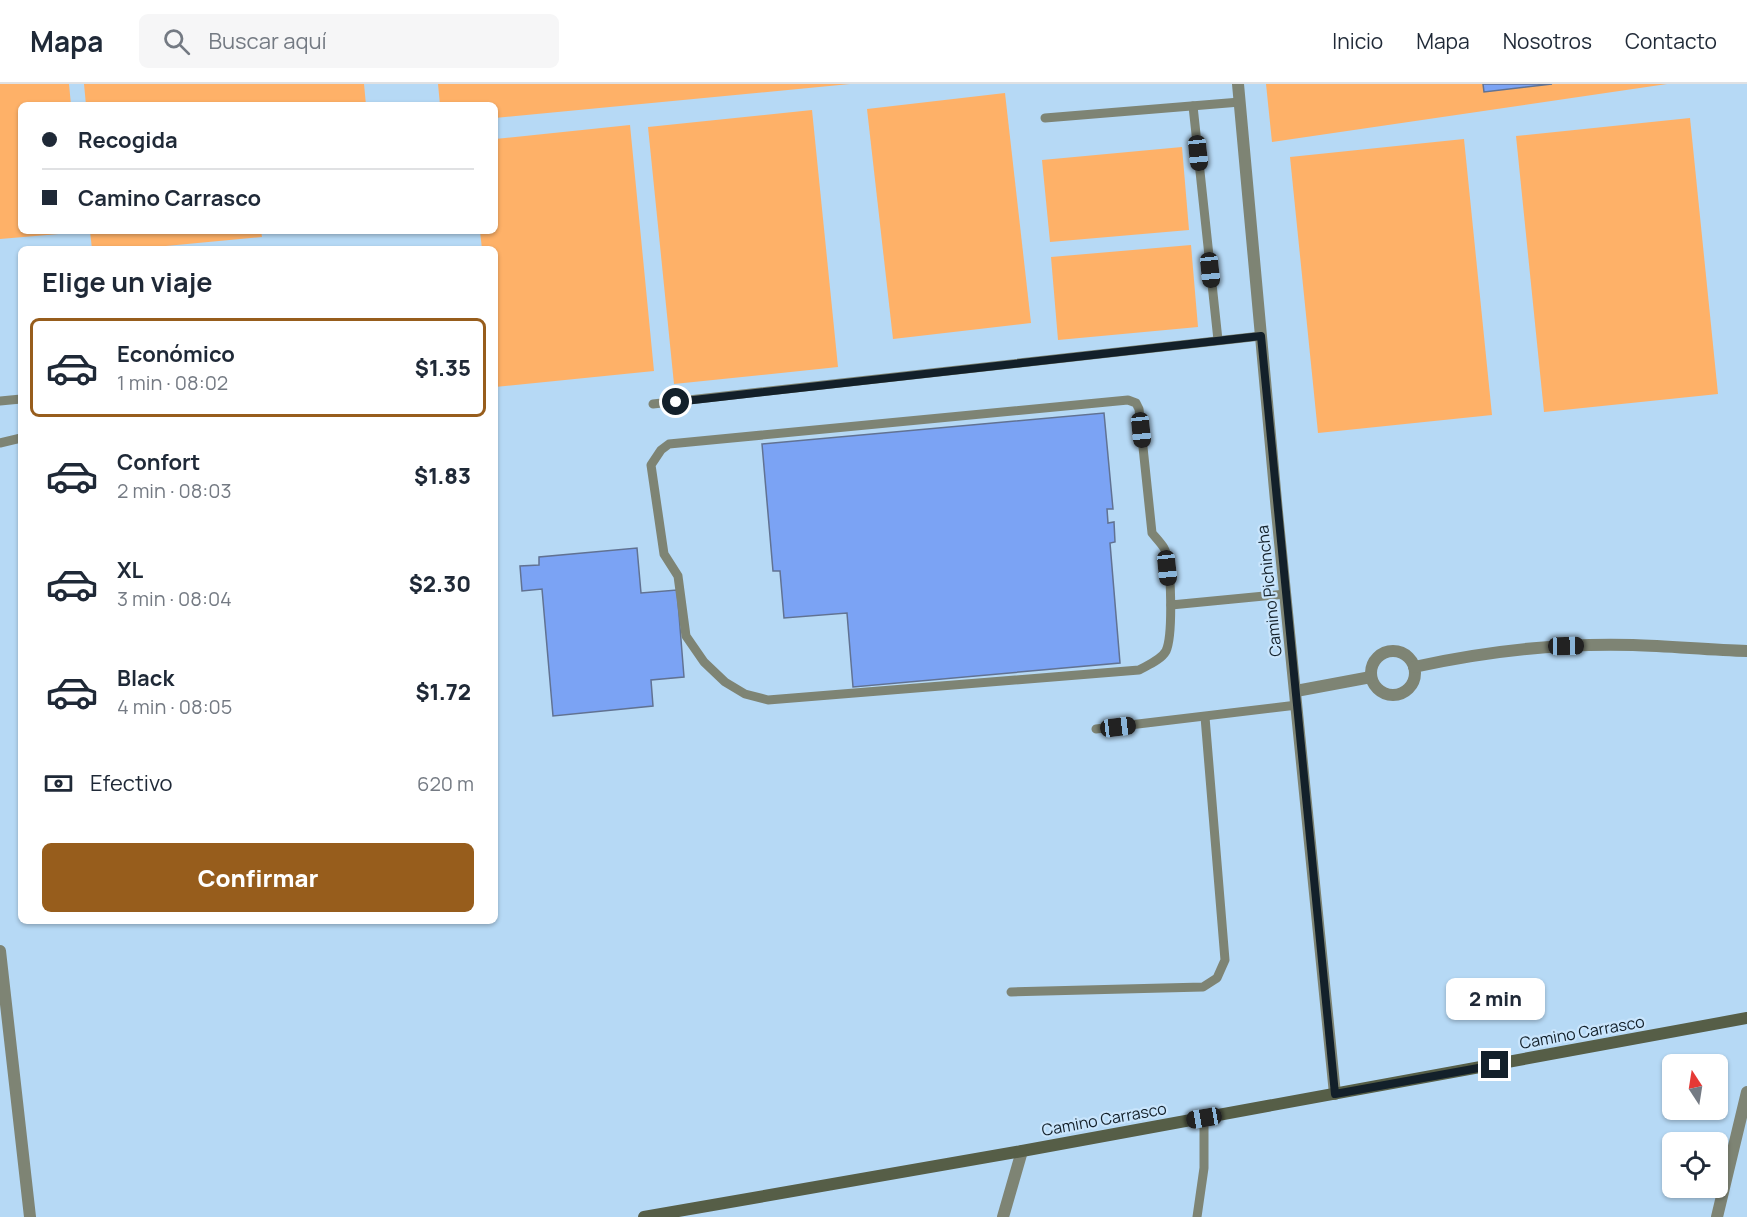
<!DOCTYPE html>
<html lang="es">
<head>
<meta charset="utf-8">
<style>
	:root { --surface:#fff; --page:#f6f6f7; --text:#1f2937; --muted:#747a83; --line:#e0e1e3; --accent:#975d1c }
	body { margin:0; font-family:Manrope,sans-serif; background:var(--page); color:var(--text); height:100vh; display:flex; flex-direction:column; font-size:22px; white-space:nowrap }
	* { box-sizing:border-box; margin:0 }
	p { font-size:20px; color:var(--muted) }
	.icon { flex:none; width:33px; height:33px; fill:none; stroke:currentColor; stroke-width:2; stroke-linecap:round; stroke-linejoin:round }
	.map { position:relative; flex:1; overflow:hidden }
	.panel { position:absolute; left:18px; top:162px; width:480px; height:678px; display:flex; flex-direction:column; background:var(--surface); border-radius:9px; box-shadow:0 2px 4px #0004 }
	.panel>* { flex:none }
	.banner { position:absolute; left:18px; top:18px; width:480px; height:132px; border-radius:9px; box-shadow:0 2px 4px #0004; display:grid; align-content:center; height:132px; padding:0 24px; background:var(--surface) }
	.needle { width:39px; rotate:348deg }
	.controls { position:absolute; left:1662px; top:970px; display:grid; gap:12px }
	.controls a { display:grid; place-items:center; width:66px; height:66px; border-radius:9px; background:var(--surface); box-shadow:0 2px 4px #0004; font-size:30px }
	.end { position:absolute; width:27px; height:27px; margin:-14px; border:8px solid #13202a; background:#fff; box-shadow:0 0 0 3px #fff }
	.from { border-radius:50% }
	.bubble { position:absolute; height:42px; border-radius:9px; background:var(--surface); box-shadow:0 2px 4px #0004; font-size:20px; font-weight:800; line-height:42px; text-align:center }
	.car { position:absolute; width:18px; height:36px; margin:-18px -9px; border-radius:8px; box-shadow:0 0 4px 2px #0007; background:linear-gradient(#222 24%,#8ab4d8 0 40%,#222 0 76%,#8ab4d8 0 86%,#222 0) }
	.banner b { display:flex; align-items:center; gap:21px; height:57px; font-size:22px }
	.banner b+b { border-top:2px solid var(--line) }
	.banner i { width:15px; height:15px; background:var(--text) }
	ul { padding:0; list-style:none }
	li { display:flex; align-items:center; gap:18px; height:99px; margin:0 12px 9px; padding:0 12px; border:3px solid transparent; border-radius:9px }
	li div { flex:1 }
	li b { display:block; font-size:22px }
	li em { font-style:normal; font-weight:800 }
	li.on { border-color:var(--accent) }
	li>.icon { width:54px; height:54px; stroke-width:1.5 }
	h2 { padding:0 24px; font-size:27px; line-height:72px }
	.pay { display:flex; align-items:center; gap:15px; height:66px; padding:0 24px; font-size:22px }
	.pay p { margin-inline-start:auto }
	.primary-button { display:flex; gap:12px; margin-top:auto; padding:12px 24px }
	.primary-button a { flex:1; height:69px; border-radius:9px; background:var(--accent); color:#fff; font-size:24px; font-weight:800; line-height:69px; text-align:center }
	header { display:flex; align-items:center; gap:36px; box-sizing:border-box; height:84px; padding:0 30px; background:var(--surface); border-bottom:2px solid var(--line) }
	header strong { font-size:28px }
	nav { display:flex; gap:33px; margin-inline-start:auto; font-size:21px }
	.search { width:420px; height:54px; background:var(--page); display:flex; align-items:center; gap:15px; box-sizing:border-box; padding:0 21px; border-radius:9px; color:var(--muted); font-size:22px }
	.map>svg:first-child { display:block }
</style>
</head>
<body>
<header>
<strong>Mapa</strong>
<div class="search"><svg class="icon" aria-label="search" viewBox="0 0 24 24"><circle cx="10" cy="10" r="6"/><path d="M15 15l6 6"/></svg>Buscar aquí</div>
<nav><a>Inicio</a><a>Mapa</a><a>Nosotros</a><a>Contacto</a></nav>
</header>
<div class="map">
<svg width="1747" height="1133" viewBox="0 0 1747 1133">
	<rect width="100%" height="100%" fill="#b6d9f5"/>
	<!-- green -->
	<g fill="#feb168">
		<polygon points="0,0 69,0 71,21 21,21 21,147 82,148 0,155"/>
		<polygon points="84,0 364,0 366,21 86,21"/>
		<polygon points="438,0 850,0 495,34 495,21 440,21"/>
		<polygon points="1266,0 1667,0 1272,58"/>
		<polygon points="1005,9 1031,239 893,255 867,25"/>
		<polygon points="812,26 838,283 674,300 648,43"/>
		<polygon points="1690,34 1718,310 1544,328 1516,52"/>
		<polygon points="630,41 654,287 495,303 495,165 482,165 480,147 495,147 495,55"/>
		<polygon points="1464,55 1492,331 1318,349 1290,73"/>
		<polygon points="1182,63 1189,146 1050,158 1042,76"/>
		<polygon points="90,147 261,147 262,153 134,165 92,165"/>
		<polygon points="1191,161 1198,243 1058,256 1051,173"/>
	</g>
	<!-- building -->
	<g fill="#7ba3f4" stroke="#617292" stroke-width="1.5">
		<polygon points="1483,0 1552,0 1484,8"/>
		<polygon points="1104,329 1113,425 1107,425 1108,439 1114,438 1115,458 1110,459 1120,579 853,603 847,529 784,534 780,487 773,487 762,360"/>
		<polygon points="637,464 641,509 677,506 684,593 651,596 653,622 553,632 542,505 522,507 520,482 539,481 539,473"/>
	</g>
	<g fill="none" stroke-linecap="round" stroke-linejoin="round">
		<!-- service -->
		<g stroke="#7e8474" stroke-width="9">
			<polyline points="1193,22 1218,256"/>
			<polyline points="1045,34 1240,18"/>
			<path d="M1128,316L1136,319L1139,325L1152,449C1156,454 1161,459 1164,464C1172,478 1173,552 1166,567C1161,576 1148,581 1139,586L768,616L745,610L725,598L704,578L686,552L678,492L664,470L651,381L661,366L669,360Z"/>
			<polyline points="0,317 21,315"/>
			<polyline points="653,320 1261,252"/>
			<polyline points="0,359 21,354"/>
			<polyline points="1171,521 1286,510"/>
			<polyline points="1096,645 1297,621"/>
			<polyline points="1011,908 1203,903 1217,894 1225,876 1205,633"/>
			<polyline points="1197,1133 1204,1084 1204,1034"/>
		</g>
		<!-- minor -->
		<g stroke="#7e8474" stroke-width="12">
			<polyline points="1238,0 1277,428 1335,1010"/>
			<circle cx="1393" cy="589" r="22"/>
			<path d="M1414,583C1486,567 1559,559 1633,561C1671,562 1709,566 1747,567"/>
			<polyline points="1296,607 1371,593"/>
			<polyline points="0,867 30,1133"/>
			<polyline points="1003,1133 1022,1067"/>
		</g>
		<!-- tertiary -->
		<polyline stroke="#7e8474" stroke-width="12" points="1717,1133 1747,1008"/>
		<!-- secondary -->
		<polyline stroke="#565e47" stroke-width="12" points="644,1133 1022,1067 1747,934"/>
	</g>
	<g fill="none" stroke-linecap="round" stroke-linejoin="round">
		<!-- route -->
		<polyline stroke="#13202a" stroke-width="8" points="676,318 1261,252 1335,1010 1495,981"/>
	</g>
	<g text-anchor="middle" dominant-baseline="central" stroke-width="4.5" stroke-linejoin="round" paint-order="stroke">
		<!-- street labels -->
		<g font-size="16" fill="#13202a" stroke="#c9e5fc">
			<text transform="translate(1269 507) rotate(-96)">Camino Pichincha</text>
			<text transform="translate(1582 948) rotate(-10)">Camino Carrasco</text>
			<text transform="translate(1104 1035) rotate(-10)">Camino Carrasco</text>
		</g>
	</g>
</svg>
<div class="controls">
<a><svg class="needle" viewBox="-14 -14 28 28"><path d="M0-13l5 13h-10z" fill="#e53935"/><path d="M0 13l5-13h-10z" fill="#747a83"/></svg></a>
<a><svg class="icon" aria-label="locate" viewBox="0 0 24 24"><circle cx="12" cy="12" r="6"/><path d="M12 2v4M12 18v4M2 12h4M18 12h4"/></svg></a>
</div>
<i class="end from" style="left:676px;top:318px"></i>
<i class="end" style="left:1495px;top:981px"></i>
<div class="bubble" style="left:1446px;top:894px;width:99px">2 min</div>
<i class="car" style="left:1198px;top:69px;rotate:174deg"></i>
<i class="car" style="left:1210px;top:186px;rotate:174deg"></i>
<i class="car" style="left:1141px;top:346px;rotate:174deg"></i>
<i class="car" style="left:1167px;top:484px;rotate:174deg"></i>
<i class="car" style="left:1566px;top:562px;rotate:89deg"></i>
<i class="car" style="left:1118px;top:643px;rotate:83deg"></i>
<i class="car" style="left:1204px;top:1034px;rotate:260deg"></i>
<div class="banner">
<b><i class="from"></i>Recogida</b>
<b><i></i>Camino Carrasco</b>
</div>
<section class="panel">
<h2>Elige un viaje</h2>
<ul>
<li class="on"><svg class="icon" aria-label="car" viewBox="0 0 24 24"><path d="M5 17H2v-5l4-1 3-4h7l3 4 3 1v5h-3M9 17h6M6 11h13"/><circle cx="7" cy="17" r="2"/><circle cx="17" cy="17" r="2"/></svg><div><b>Económico</b><p>1 min · 08:02</p></div><em>$1.35</em></li>
<li><svg class="icon" aria-label="car" viewBox="0 0 24 24"><path d="M5 17H2v-5l4-1 3-4h7l3 4 3 1v5h-3M9 17h6M6 11h13"/><circle cx="7" cy="17" r="2"/><circle cx="17" cy="17" r="2"/></svg><div><b>Confort</b><p>2 min · 08:03</p></div><em>$1.83</em></li>
<li><svg class="icon" aria-label="car" viewBox="0 0 24 24"><path d="M5 17H2v-5l4-1 3-4h7l3 4 3 1v5h-3M9 17h6M6 11h13"/><circle cx="7" cy="17" r="2"/><circle cx="17" cy="17" r="2"/></svg><div><b>XL</b><p>3 min · 08:04</p></div><em>$2.30</em></li>
<li><svg class="icon" aria-label="car" viewBox="0 0 24 24"><path d="M5 17H2v-5l4-1 3-4h7l3 4 3 1v5h-3M9 17h6M6 11h13"/><circle cx="7" cy="17" r="2"/><circle cx="17" cy="17" r="2"/></svg><div><b>Black</b><p>4 min · 08:05</p></div><em>$1.72</em></li>
</ul>
<div class="pay"><svg class="icon" aria-label="cash" viewBox="0 0 24 24"><path d="M3 7h18v10H3z"/><circle cx="12" cy="12" r="2"/></svg>Efectivo<p>620 m</p></div>
<div class="primary-button"><a>Confirmar</a></div>
</section>
</div>
</body>
</html>
